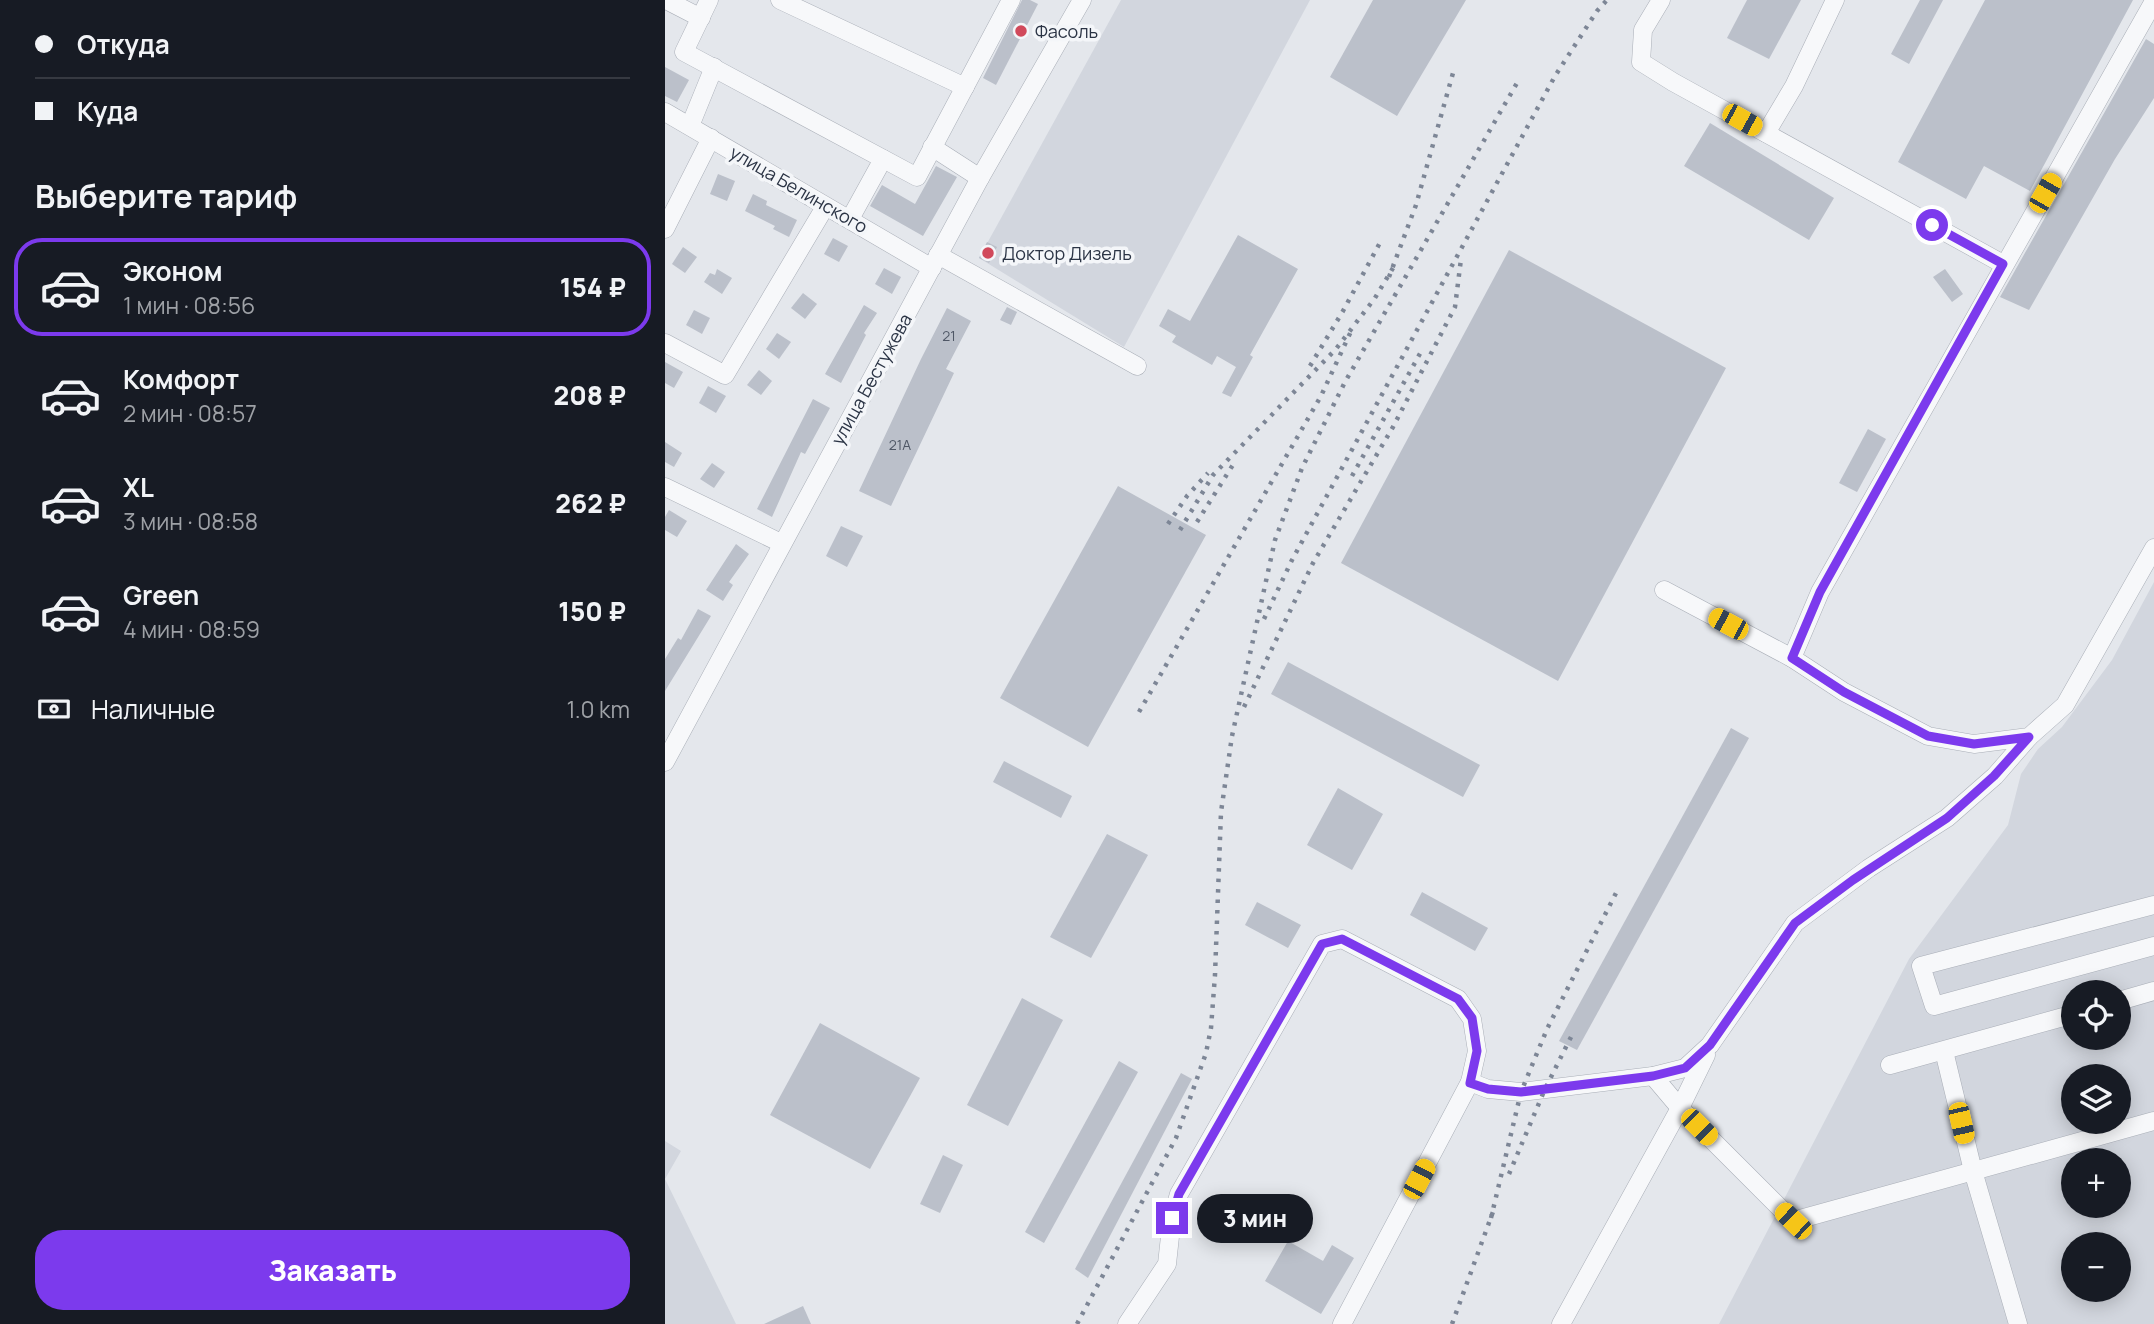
<!DOCTYPE html>
<html lang="ru">
<head>
<meta charset="utf-8">
<style>
	:root { --surface:#171b24; --page:#20242c; --text:#f1f3f6; --muted:#9ea1a6; --line:#363941; --accent:#7c3aed }
	body { margin:0; font-family:Manrope,sans-serif; background:var(--page); color:var(--text); height:100vh; display:flex; flex-direction:column; font-size:26px; white-space:nowrap }
	* { box-sizing:border-box; margin:0 }
	p { font-size:23px; color:var(--muted) }
	.icon { flex:none; width:38px; height:38px; fill:none; stroke:currentColor; stroke-width:2; stroke-linecap:round; stroke-linejoin:round }
	.map { position:relative; flex:1; overflow:hidden }
	.drawer { display:flex; flex-direction:column; background:var(--surface); width:665px }
	.drawer>* { flex:none }
	.guide { display:grid; align-content:center; height:154px; padding:0 35px; background:var(--surface) }
	.controls { position:absolute; left:1396px; top:980px; display:grid; gap:14px }
	.controls a { display:grid; place-items:center; width:70px; height:70px; border-radius:50%; background:var(--surface); box-shadow:0 4px 18px #0003; font-size:35px }
	.end { position:absolute; width:32px; height:32px; margin:-16px; border:9px solid #7c3aed; background:#fff; box-shadow:0 0 0 4px #fff }
	.from { border-radius:50% }
	.bubble { position:absolute; height:49px; border-radius:24px; background:var(--surface); box-shadow:0 4px 18px #0003; font-size:23px; font-weight:800; line-height:49px; text-align:center }
	.car { position:absolute; width:21px; height:42px; margin:-21px -10px; border-radius:9px; box-shadow:0 0 5px 2px #0007; background:linear-gradient(#f5c518 24%,#345 0 40%,#f5c518 0 76%,#345 0 86%,#f5c518 0) }
	.guide b { display:flex; align-items:center; gap:24px; height:66px; font-size:26px }
	.guide b+b { border-top:2px solid var(--line) }
	.guide i { width:18px; height:18px; background:var(--text) }
	ul { padding:0; list-style:none }
	li { display:flex; align-items:center; gap:21px; height:98px; margin:0 14px 10px; padding:0 21px; border:4px solid transparent; border-radius:28px }
	li div { flex:1 }
	li b { display:block; font-size:26px }
	li em { font-style:normal; font-weight:800 }
	li.current { border-color:var(--accent) }
	li>.icon { width:63px; height:63px; stroke-width:1.5 }
	h2 { padding:0 35px; font-size:32px; line-height:84px }
	.pay { display:flex; align-items:center; gap:18px; height:77px; padding:0 35px; font-size:26px }
	.pay p { margin-inline-start:auto }
	.primary-button { display:flex; gap:14px; margin-top:auto; padding:14px 35px }
	.primary-button a { flex:1; height:80px; border-radius:28px; background:var(--accent); color:#fff; font-size:28px; font-weight:800; line-height:80px; text-align:center }
	main { display:flex; flex:1; min-height:0 }
	.map>svg:first-child { display:block }
</style>
</head>
<body>
<main>
<section class="drawer">
<div class="guide">
<b><i class="from"></i>Откуда</b>
<b><i></i>Куда</b>
</div>
<h2>Выберите тариф</h2>
<ul>
<li class="current"><svg class="icon" aria-label="car" viewBox="0 0 24 24"><path d="M5 17H2v-5l4-1 3-4h7l3 4 3 1v5h-3M9 17h6M6 11h13"/><circle cx="7" cy="17" r="2"/><circle cx="17" cy="17" r="2"/></svg><div><b>Эконом</b><p>1 мин · 08:56</p></div><em>154 ₽</em></li>
<li><svg class="icon" aria-label="car" viewBox="0 0 24 24"><path d="M5 17H2v-5l4-1 3-4h7l3 4 3 1v5h-3M9 17h6M6 11h13"/><circle cx="7" cy="17" r="2"/><circle cx="17" cy="17" r="2"/></svg><div><b>Комфорт</b><p>2 мин · 08:57</p></div><em>208 ₽</em></li>
<li><svg class="icon" aria-label="car" viewBox="0 0 24 24"><path d="M5 17H2v-5l4-1 3-4h7l3 4 3 1v5h-3M9 17h6M6 11h13"/><circle cx="7" cy="17" r="2"/><circle cx="17" cy="17" r="2"/></svg><div><b>XL</b><p>3 мин · 08:58</p></div><em>262 ₽</em></li>
<li><svg class="icon" aria-label="car" viewBox="0 0 24 24"><path d="M5 17H2v-5l4-1 3-4h7l3 4 3 1v5h-3M9 17h6M6 11h13"/><circle cx="7" cy="17" r="2"/><circle cx="17" cy="17" r="2"/></svg><div><b>Green</b><p>4 мин · 08:59</p></div><em>150 ₽</em></li>
</ul>
<div class="pay"><svg class="icon" aria-label="cash" viewBox="0 0 24 24"><path d="M3 7h18v10H3z"/><circle cx="12" cy="12" r="2"/></svg>Наличные<p>1.0 km</p></div>
<div class="primary-button"><a>Заказать</a></div>
</section>
<div class="map">
<svg width="1489" height="1324" viewBox="0 0 1489 1324">
	<rect width="100%" height="100%" fill="#e4e7ec"/>
	<!-- built -->
	<g fill="#d2d6de" fill-rule="evenodd">
		<polygon points="456,0 645,0 459,347 314,258"/>
		<path d="M1489,582V1324H1054L1244,959L1343,825L1356,774L1373,749L1397,727L1447,660ZM1409,992H1454V1038H1409ZM1409,1076H1454V1122H1409ZM1409,1160H1454V1206H1409ZM1409,1244H1454V1290H1409Z"/>
		<polygon points="0,1141 16,1151 0,1179 71,1324 0,1324"/>
	</g>
	<!-- building -->
	<g fill="#bbc0ca">
		<polygon points="357,0 365,0 373,4 331,85 318,78"/>
		<polygon points="708,0 801,0 732,116 665,77"/>
		<polygon points="1082,0 1136,0 1104,59 1062,38"/>
		<polygon points="1255,0 1278,0 1244,64 1226,54"/>
		<polygon points="1320,0 1468,0 1365,191 1319,166 1301,199 1233,162"/>
		<polygon points="1481,39 1489,44 1489,98 1450,159 1364,310 1335,297"/>
		<polygon points="0,67 24,80 12,102 0,96"/>
		<polygon points="1045,123 1169,198 1144,240 1019,166"/>
		<polygon points="271,166 292,177 258,236 205,206 217,185 250,204"/>
		<polygon points="53,174 70,181 62,201 45,194"/>
		<polygon points="88,194 102,201 101,205 132,220 124,237 108,229 110,226 80,211"/>
		<polygon points="573,235 633,269 585,355 588,357 566,397 557,393 571,367 552,356 547,365 507,342 511,336 494,326 503,309 525,321"/>
		<polygon points="168,238 183,246 174,262 159,254"/>
		<polygon points="322,242 332,247 324,263 314,258"/>
		<polygon points="18,247 32,257 20,273 7,264"/>
		<polygon points="844,250 1061,368 893,681 676,563"/>
		<polygon points="219,268 236,277 227,294 210,284"/>
		<polygon points="52,269 67,278 57,294 39,282 45,273 50,275"/>
		<polygon points="1280,269 1298,294 1287,302 1268,277"/>
		<polygon points="138,293 152,304 140,319 126,308"/>
		<polygon points="199,305 212,313 199,333 201,335 176,383 160,374"/>
		<polygon points="342,307 352,312 346,325 335,320"/>
		<polygon points="282,308 306,321 281,369 289,373 226,506 194,491 256,359"/>
		<polygon points="29,310 45,318 37,334 21,325"/>
		<polygon points="112,333 126,342 114,359 101,349"/>
		<polygon points="0,362 18,372 9,388 0,383"/>
		<polygon points="94,370 107,381 96,395 82,385"/>
		<polygon points="43,386 61,396 51,413 34,403"/>
		<polygon points="148,399 165,408 140,454 136,452 107,517 92,509"/>
		<polygon points="1203,429 1221,439 1192,492 1174,483"/>
		<polygon points="0,442 17,453 9,467 0,462"/>
		<polygon points="47,463 60,472 49,488 35,479"/>
		<polygon points="453,486 541,535 423,747 335,698"/>
		<polygon points="4,510 22,521 12,537 0,530 0,517"/>
		<polygon points="176,526 198,536 182,567 161,556"/>
		<polygon points="71,544 84,554 64,582 68,585 58,601 41,590"/>
		<polygon points="33,609 46,616 0,691 0,659 13,638 16,640"/>
		<polygon points="623,662 815,765 798,797 606,694"/>
		<polygon points="1066,728 1084,738 912,1050 894,1041"/>
		<polygon points="339,761 407,796 396,818 328,782"/>
		<polygon points="673,788 718,814 687,870 642,845"/>
		<polygon points="442,834 483,855 426,958 385,937"/>
		<polygon points="757,892 823,928 810,951 745,915"/>
		<polygon points="592,902 636,925 623,948 580,925"/>
		<polygon points="357,998 398,1020 343,1126 302,1105"/>
		<polygon points="155,1023 255,1078 205,1169 105,1115"/>
		<polygon points="454,1061 473,1072 379,1243 360,1232"/>
		<polygon points="516,1073 527,1079 423,1278 410,1269"/>
		<polygon points="278,1155 298,1165 275,1213 255,1204"/>
		<polygon points="623,1241 658,1261 667,1245 689,1258 656,1314 600,1281"/>
		<polygon points="138,1306 146,1324 99,1324"/>
	</g>
	<g fill="none" stroke-linecap="round" stroke-linejoin="round">
		<!-- minor casing -->
		<g stroke="#a9aeb7" stroke-width="19">
			<g id="minor">
				<polyline points="1,0 36,18"/>
				<polyline points="44,0 19,52 252,177 346,0"/>
				<polyline points="115,0 300,87"/>
				<polyline points="996,0 978,30 976,62 1008,82 1338,264"/>
				<polyline points="0,112 267,268"/>
				<polyline points="25,126 49,67"/>
				<polyline points="1101,133 1129,86 1170,0"/>
				<polyline points="267,147 315,178"/>
				<polyline points="185,219 218,159"/>
				<polyline points="0,229 46,138"/>
				<polyline points="273,255 472,366"/>
				<polyline points="0,343 60,375 160,207"/>
				<polyline points="0,487 116,543"/>
				<polyline points="999,590 1127,658 1179,692 1263,736 1309,744 1364,737 1400,705 1489,548"/>
				<polyline points="1127,658 1155,592 1489,1"/>
				<polyline points="0,762 315,178 417,0"/>
				<polyline points="1489,905 1256,966 1269,1006 1489,946"/>
				<polyline points="1454,1001 1489,991"/>
				<polyline points="1279,1051 1308,1171 1353,1324"/>
				<polyline points="1225,1065 1409,1014"/>
				<polyline points="988,1076 1015,1108 1128,1221 1489,1121"/>
				<polyline points="805,1082 823,1089 856,1092 988,1076 1020,1068 1045,1045 1130,923 1204,868 1282,818 1330,776 1364,737"/>
				<polyline points="462,1324 502,1264 507,1218 514,1194 657,944 677,939 793,999 807,1019 812,1051 805,1082 677,1324"/>
				<polyline points="896,1324 1015,1108 1041,1055"/>
			</g>
		</g>
		<!-- minor -->
		<use href="#minor" stroke="#f7f8fa" stroke-width="18"/>
		<!-- rail -->
		<g stroke="#7d8696" stroke-width="4.5" stroke-dasharray="3.5 7" stroke-linecap="butt">
			<polyline points="724,277 751,205 788,73"/>
			<polyline points="645,366 678,311 717,239"/>
			<polyline points="687,476 757,350"/>
			<polyline points="532,522 571,460"/>
			<polyline points="503,524 522,496 543,473"/>
			<polyline points="515,530 548,475 671,349 710,298 728,268"/>
			<polyline points="599,619 627,560 890,76 932,11 942,0"/>
			<polyline points="579,707 648,563 728,427 790,307 796,259"/>
			<polyline points="474,712 656,396 688,327"/>
			<polyline points="844,1174 880,1089 908,1033"/>
			<polyline points="826,1218 856,1092 882,1029 951,893"/>
			<polyline points="412,1324 511,1138 541,1053 546,1028 550,975 556,812 567,736 610,540 637,468 680,382 852,83"/>
			<polyline points="787,1324 829,1209"/>
		</g>
	</g>
	<g fill="none" stroke-linecap="round" stroke-linejoin="round">
		<!-- route -->
		<polyline stroke="#7c3aed" stroke-width="9" points="507,1218 514,1194 657,944 677,939 793,999 807,1018 812,1051 805,1083 823,1089 856,1092 988,1076 1020,1068 1045,1045 1130,923 1188,880 1282,818 1329,776 1364,737 1309,744 1263,736 1179,692 1127,658 1155,592 1338,264 1267,225"/>
	</g>
	<!-- markers -->
	<g fill="#d1495b" stroke="#f4f6f9" stroke-width="2.5">
		<circle cx="356" cy="31" r="7"/>
		<circle cx="323" cy="253" r="7"/>
	</g>
	<g text-anchor="middle" dominant-baseline="central" stroke-width="7" stroke-linejoin="round" paint-order="stroke">
		<!-- number labels -->
		<g font-size="14" fill="#4f5766">
			<text x="284" y="335">21</text>
			<text x="235" y="444">21А</text>
		</g>
		<!-- poi labels -->
		<g font-size="18" fill="#2b3445" stroke="#f4f6f9" text-anchor="start">
			<text x="370" y="31">Фасоль</text>
			<text x="337" y="253">Доктор Дизель</text>
		</g>
		<!-- street labels -->
		<g font-size="18" fill="#2b3445" stroke="#f4f6f9">
			<text transform="translate(134 189) rotate(30)">улица Белинского</text>
			<text transform="translate(206 379) rotate(-61)">улица Бестужева</text>
		</g>
	</g>
</svg>
<div class="controls">
<a><svg class="icon" aria-label="locate" viewBox="0 0 24 24"><circle cx="12" cy="12" r="6"/><path d="M12 2v4M12 18v4M2 12h4M18 12h4"/></svg></a>
<a><svg class="icon" aria-label="layers" viewBox="0 0 24 24"><path d="M12 4l9 5-9 5-9-5zM3 14l9 5 9-5"/></svg></a>
<a>+</a>
<a>−</a>
</div>
<i class="end from" style="left:1267px;top:225px"></i>
<i class="end" style="left:507px;top:1218px"></i>
<div class="bubble" style="left:532px;top:1194px;width:116px">3 мин</div>
<i class="car" style="left:1077px;top:120px;rotate:119deg"></i>
<i class="car" style="left:1380px;top:193px;rotate:30deg"></i>
<i class="car" style="left:1063px;top:624px;rotate:298deg"></i>
<i class="car" style="left:1296px;top:1123px;rotate:167deg"></i>
<i class="car" style="left:1034px;top:1127px;rotate:135deg"></i>
<i class="car" style="left:754px;top:1179px;rotate:28deg"></i>
<i class="car" style="left:1128px;top:1221px;rotate:314deg"></i>
</div>
</main>
</body>
</html>
